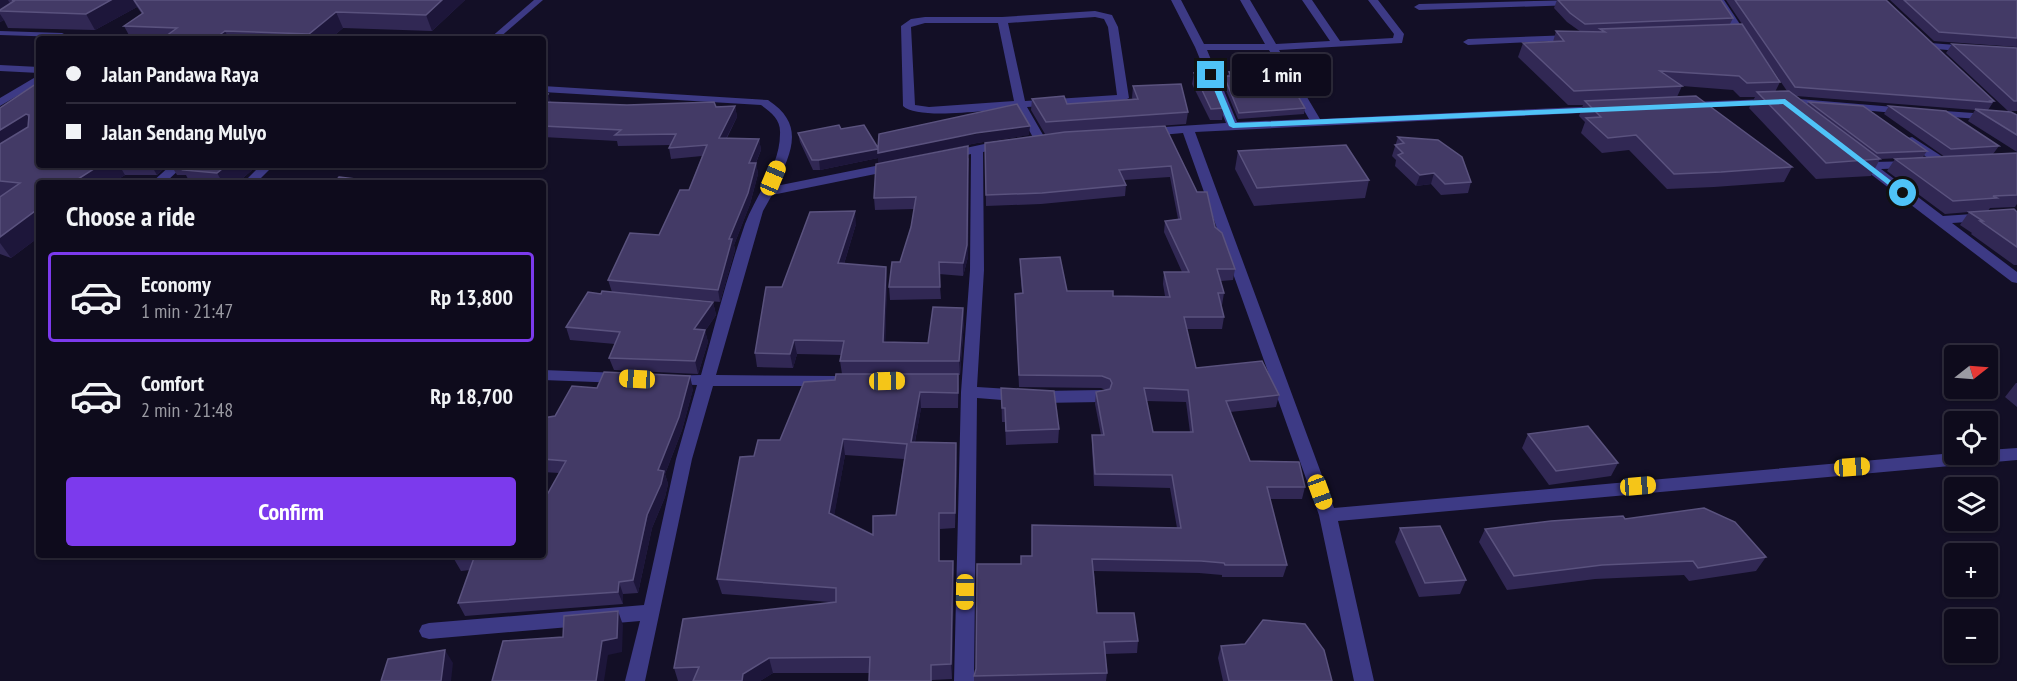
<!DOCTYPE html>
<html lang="en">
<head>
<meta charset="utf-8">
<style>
	:root { --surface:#0e0b1c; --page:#171425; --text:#f1f3f6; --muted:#9b9ba3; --line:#2e2b3b; --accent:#7c3aed }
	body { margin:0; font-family:"PT Sans Narrow",sans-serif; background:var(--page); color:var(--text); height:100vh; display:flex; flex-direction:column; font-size:22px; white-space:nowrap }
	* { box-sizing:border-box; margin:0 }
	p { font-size:20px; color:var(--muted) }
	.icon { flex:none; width:33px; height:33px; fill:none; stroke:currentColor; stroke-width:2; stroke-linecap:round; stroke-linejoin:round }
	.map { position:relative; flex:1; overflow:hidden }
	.side { position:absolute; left:36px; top:180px; width:510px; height:378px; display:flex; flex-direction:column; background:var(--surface); border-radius:6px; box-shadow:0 2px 4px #0004,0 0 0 2px var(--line) }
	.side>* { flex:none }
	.banner { position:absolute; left:36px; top:36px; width:510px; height:132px; border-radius:6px; box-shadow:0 2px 4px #0004,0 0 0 2px var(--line); display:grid; align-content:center; height:132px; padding:0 30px; background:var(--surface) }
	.needle { width:39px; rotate:73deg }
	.buttons { position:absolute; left:1944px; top:345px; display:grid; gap:12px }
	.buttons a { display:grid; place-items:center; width:54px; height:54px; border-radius:6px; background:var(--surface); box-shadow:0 2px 4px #0004,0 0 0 2px var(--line); font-size:30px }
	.end { position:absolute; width:27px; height:27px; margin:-14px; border:8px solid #4fc3f7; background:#111; box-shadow:0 0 0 3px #111 }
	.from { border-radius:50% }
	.bubble { position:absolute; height:42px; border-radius:6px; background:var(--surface); box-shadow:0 2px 4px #0004,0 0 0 2px var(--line); font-size:20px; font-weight:700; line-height:42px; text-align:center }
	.car { position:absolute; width:18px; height:36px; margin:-18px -9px; border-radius:8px; box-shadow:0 0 4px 2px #0007; background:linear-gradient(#f5c518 24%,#345 0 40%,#f5c518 0 76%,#345 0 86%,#f5c518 0) }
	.banner b { display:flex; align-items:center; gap:21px; height:57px; font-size:22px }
	.banner b+b { border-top:2px solid var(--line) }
	.banner i { width:15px; height:15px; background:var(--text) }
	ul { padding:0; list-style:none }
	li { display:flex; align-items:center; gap:18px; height:90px; margin:0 12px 9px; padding:0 18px; border:3px solid transparent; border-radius:6px }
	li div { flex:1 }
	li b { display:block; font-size:22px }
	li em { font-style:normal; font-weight:700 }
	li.current { border-color:var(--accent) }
	li>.icon { width:54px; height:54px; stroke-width:1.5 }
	h2 { padding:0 30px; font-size:27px; line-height:72px }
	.action { display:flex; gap:12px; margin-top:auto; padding:12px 30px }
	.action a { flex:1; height:69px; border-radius:6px; background:var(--accent); color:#fff; font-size:24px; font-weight:700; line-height:69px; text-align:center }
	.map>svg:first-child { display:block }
</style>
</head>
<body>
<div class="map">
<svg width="2017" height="681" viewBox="0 0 2017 681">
	<rect width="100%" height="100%" fill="#130f26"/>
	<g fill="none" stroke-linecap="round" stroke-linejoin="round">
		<!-- service -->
		<g fill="#3d3a85" fill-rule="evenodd">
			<polygon points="534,0 543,0 498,39 489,39"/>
			<polygon points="0,31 62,33 66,35 62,37 0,35"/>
		</g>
		<!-- minor -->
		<g fill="#3d3a85" fill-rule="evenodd">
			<path d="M1171,0H1181L1204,44H1265L1240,0H1250L1276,44L1330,41L1302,0H1312L1340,41L1393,38L1394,34L1368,0H1378L1404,34L1402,43L1279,50L1320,119L1602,106L1608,109L1602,112L1195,132L1334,508L1954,453L1988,454V450L2017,448V460L1338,521L1374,681H1354L1319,515L1183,133L1150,136L1144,132L1150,128L1226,123L1195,47ZM1207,50H1269L1309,119L1237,122Z"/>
			<polygon points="1578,0 1578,4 1575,5 1419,10 1414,7 1419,4"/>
			<polygon points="1714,0 1724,0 1751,41 1750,43 1742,43"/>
			<path d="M1095,11L1112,15L1118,27L1129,98L1123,101L1027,107L1046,140L1044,143H1036L1017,108C994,109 918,121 903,106L901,26L911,19L925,17H1002ZM1095,17L1104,19L1108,27L1117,95L1025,101L1008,23ZM925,23H998L1014,101L929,107L915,105L911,27Z"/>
			<polygon points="1572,35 1577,38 1576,40 1468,45 1463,42 1468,39"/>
			<polygon points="1930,43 1969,46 1974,49 1969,52 1926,48 1925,46"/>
			<polygon points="0,65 39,67 39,73 0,71"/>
			<polygon points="39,75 39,83 0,106 0,98"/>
			<path d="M543,86L768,100C806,125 791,152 776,186L895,162L901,166L895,170L772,195L763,211L716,375L834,376L840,377L842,381L840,385L834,386H713L692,459L645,681H625L640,621L429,639L422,637L419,631L422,625L429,623L644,605L676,459L697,385L666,384L664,380L666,376L701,375C715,325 728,273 745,224C756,195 780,166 780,134C781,120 772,113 761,105L543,92Z"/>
			<polygon points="1787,98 1906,108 1912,111 1906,114 1783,103 1781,101"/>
			<polygon points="1770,99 1774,100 1774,104 1689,108 1683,105 1689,102"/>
			<polygon points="1930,110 2017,116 2017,122 1926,115 1926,111"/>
			<polygon points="1912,137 1946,159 1946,165 1938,165 1908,144 1908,138"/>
			<polygon points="1003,140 1009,144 1007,147 983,152 984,270 977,387 1041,391 1101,390 1107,392 1109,396 1107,400 1101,402 1041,403 977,398 974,681 954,681 961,392 970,270 971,154 951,159 945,155 947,152"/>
			<polygon points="1860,155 1872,162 1916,161 1918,164 1912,168 1881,169 1943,216 2017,211 2017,219 1952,223 2017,272 2017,283 2012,282 1864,169 1854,159"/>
			<polygon points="171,165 184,165 165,183 151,183"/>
			<polygon points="261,165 274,165 256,183 243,183"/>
			<polygon points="543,370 621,373 627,374 629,378 627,382 621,383 543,380"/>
		</g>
	</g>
	<!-- wall -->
	<g fill="#312854" fill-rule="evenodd">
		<polygon points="0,0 465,0 432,31 343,28 330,39 131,39 124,26 142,14 137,7 95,30 8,28 4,20 0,22"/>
		<path d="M1557,0H1721L1733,18L1730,24H1742L1726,0H1886L1994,101L1988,110L2017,115V152L1968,121L1975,110L1796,96L1807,104L1809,102L1927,151L1923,157L1880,159L1871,176L1816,179L1749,108L1755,97H1740L1733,90L1682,86L1677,97L1792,167L1784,182L1714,187L1667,189L1629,150L1602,153L1581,133L1585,122L1579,116L1583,105H1568L1518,57L1523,43L1553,42L1556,31L1581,32L1567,22L1554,8ZM1754,42L1787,91L1775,92L1780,82Z"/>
		<polygon points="1890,0 2017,0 2017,47 1934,41"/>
		<polygon points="1952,44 2017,48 2017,111 2008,111 1946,53"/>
		<polygon points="1229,72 1256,80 1305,108 1304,114 1238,119 1223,83 1224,76 1228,76"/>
		<polygon points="1194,73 1224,108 1222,120 1210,120 1192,84"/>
		<polygon points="39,82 39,165 168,165 157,175 125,175 112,183 39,183 39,237 11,258 0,254 0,108"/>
		<polygon points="1133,86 1188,112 1186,124 1045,134 1031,110 1032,99 1067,104 1133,100 1132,98"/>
		<polygon points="543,94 551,102 627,105 735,106 737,117 727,138 759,139 761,150 756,163 758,174 750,204 734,245 735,250 720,302 612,292 608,280 659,235 689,190 702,156 671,159 669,148 670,145 618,146 617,141 543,137"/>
		<polygon points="1889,106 1999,146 1993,154 2017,153 2017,204 2015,207 1990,208 1988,211 2017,212 2017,265 2014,265 1971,234 1972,233 1960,225 1969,212 1945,214 1887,171 1895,159 1945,157 1884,114"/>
		<path d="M1165,126L1235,269L1233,280L1221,281L1224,293L1222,305H1221L1224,317L1222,329H1186L1196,368L1279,395L1276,407L1230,412L1250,461L1305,487L1302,499H1270L1287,565L1283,577H1222V575L1199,573L1094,571L1097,613L1138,641L1137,653L1105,654L1107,673L1106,681H974V676L1021,564L1032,556L1177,528L1170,488L1094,486L1092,447V435H1101L1095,404L1096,392L1106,390L1101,388L1019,387L1015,305V294L1022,293L1020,270V259L1067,291L1113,296H1165L1163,284L1164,272H1182L1164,232L1165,221L1178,219L1170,177L1124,180L1126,185L1125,196L1041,204L986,206L985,143ZM1146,401L1186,402L1190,432H1153Z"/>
		<polygon points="841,129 878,148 1029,135 977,143 878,163 878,158 820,170 813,170 800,142 798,133"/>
		<polygon points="1398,137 1471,182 1468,193 1441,195 1431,184 1416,186 1395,166 1396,160 1392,156"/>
		<polygon points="1238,151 1369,180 1365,198 1254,206 1235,169"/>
		<polygon points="969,158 968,257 963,276 939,274 941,299 890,300 889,287 900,262 911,227 914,209 875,210 874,198"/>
		<polygon points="171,165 258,165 237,183 190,183 186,175 177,175"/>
		<path d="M856,224L844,264L886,267L887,281L885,342L928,343L963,308L964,321L960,375H958V408H921L915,442L957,459L955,528L940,529V561H953L954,576L952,679L932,680V681H869V673H773L760,681H678L674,668L830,602L722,594L717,579L754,456L780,440L842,374L840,361L841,355L797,354L793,368L757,367L755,353L782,287ZM845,455L904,459L896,515L873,535L834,515Z"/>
		<polygon points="601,294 713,302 716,315 705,331 708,342 698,374 614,370 609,358 615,344 570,340 566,327"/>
		<polygon points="2016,383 2017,383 2017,407 2005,397"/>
		<polygon points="597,388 693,389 682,430 665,474 668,484 665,497 652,528 638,593 623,594 623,604 465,616 458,603 470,570 461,571 454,559 455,555 543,555 559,473 543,472 543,418 555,416"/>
		<polygon points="1001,388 1059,429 1058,443 1006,445 1005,422 1002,422"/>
		<polygon points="1528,434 1618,463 1611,476 1549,485 1522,448"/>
		<polygon points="1625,519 1766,557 1756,571 1689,581 1684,575 1595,579 1507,590 1479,542 1485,529"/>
		<polygon points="1400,528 1466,580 1460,594 1419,597 1395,542"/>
		<polygon points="1221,646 1332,681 1223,681 1218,658"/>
	</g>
	<!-- shaded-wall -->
	<g fill="#1d163a">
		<polygon points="0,0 8,0 15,12 0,11"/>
		<polygon points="111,0 133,0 137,7 95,30 86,14"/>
		<polygon points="442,0 465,0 432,31 426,15"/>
		<polygon points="336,12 343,28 330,39 311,39 309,34"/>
		<polygon points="0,14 4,20 0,22"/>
		<polygon points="225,31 229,39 214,39"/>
		<polygon points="548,94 552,105 543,102"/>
		<polygon points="735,106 737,117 721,148 719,138"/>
		<polygon points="26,114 38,132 0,156 0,130"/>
		<polygon points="1030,126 1029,135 977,143 878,163 878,158 820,170 819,160 878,149"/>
		<polygon points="759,139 761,150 751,174 749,163"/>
		<polygon points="969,158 968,257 963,276 963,263"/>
		<polygon points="756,163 758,174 750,204 734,245 735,250 720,302 718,290 729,239"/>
		<polygon points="45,165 78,165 58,181 45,166"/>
		<polygon points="100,165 119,165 125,175 112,183 72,183"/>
		<polygon points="151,165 168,165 157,175"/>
		<polygon points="227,165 258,165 237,183 223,183 217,173"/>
		<polygon points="1434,173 1431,184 1416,186 1420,175"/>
		<polygon points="39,208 39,237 11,258 0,243 0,237"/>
		<polygon points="855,211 856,224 840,277 838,263"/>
		<polygon points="886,267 887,281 885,356 883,342"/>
		<polygon points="713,302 716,315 705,331 708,342 698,374 695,361 694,329"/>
		<polygon points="963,308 964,321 960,375 959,361"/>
		<polygon points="794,340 797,354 793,368 790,354"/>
		<polygon points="958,374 959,389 958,408"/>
		<polygon points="690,376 693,389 682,430 665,474 668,484 665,497 652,528 638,593 633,580 658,470"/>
		<polygon points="920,392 921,408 912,457 911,442"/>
		<polygon points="843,439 845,455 832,528 829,513"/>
		<polygon points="956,443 957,459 955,528 955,513"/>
		<polygon points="939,513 940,529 940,576 939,561"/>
		<polygon points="953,561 954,576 952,679 951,664"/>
		<polygon points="619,582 623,594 623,604 618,592"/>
		<polygon points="618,611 623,625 622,652 608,655 604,681 596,681 602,641"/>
		<polygon points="445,650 453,663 451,681 441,681"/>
		<polygon points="769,658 773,673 760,681 742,681 743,674"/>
	</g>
	<!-- building -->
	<g fill="#433a66" stroke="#5a527e" stroke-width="1.5" fill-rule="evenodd">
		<polygon points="12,0 111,0 86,14 0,11 0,10 14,1"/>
		<polygon points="134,0 442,0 426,15 336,12 309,34 225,31 214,39 162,39 177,28 124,26 143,13"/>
		<polygon points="1558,0 1721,0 1733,18 1585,24 1570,13"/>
		<polygon points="1735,0 1886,0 1994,101 1990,101 1991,102 1795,87"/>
		<polygon points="1904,0 2017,0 2017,38 1939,32"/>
		<polygon points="1742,24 1780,82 1747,83 1739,76 1660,71 1682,86 1574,91 1523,43 1564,41 1556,31 1605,32 1600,29"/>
		<polygon points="1952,44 2017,48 2017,101 2014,101"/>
		<polygon points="1251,71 1256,80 1288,79 1305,108 1239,113 1224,76 1231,76 1229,72"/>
		<polygon points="1209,72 1224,108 1211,109 1194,73"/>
		<polygon points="39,82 39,165 45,165 45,166 62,166 64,165 100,165 72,183 39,183 39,208 0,237 0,197 20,183 0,181 0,144 28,127 29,115 26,114 0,130 0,108"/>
		<polygon points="1181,84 1188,112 1046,122 1032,99 1064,96 1067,104 1138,99 1133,86"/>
		<polygon points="1789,91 1880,159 1826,163 1757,92"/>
		<polygon points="543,94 548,94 543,102 627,105 714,102 716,107 735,106 719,138 759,139 749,163 756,163 748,193 729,239 732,239 718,290 608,280 630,233 659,235 680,190 689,190 707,145 669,148 676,134 615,135 621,130 543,126"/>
		<polygon points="1696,96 1792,167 1721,172 1674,174 1636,135 1608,138 1586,118 1601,117 1585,101"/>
		<polygon points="1809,102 1863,106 1927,151 1877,153"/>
		<polygon points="1017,104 1030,126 976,133 878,153 878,149 819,160 812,160 798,133 839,125 841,129 864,125 878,148 879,134"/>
		<polygon points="1889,106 1946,111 1999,146 1951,149"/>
		<polygon points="1975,109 2011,112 2017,115 2017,135"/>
		<path d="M1165,126L1197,192H1207L1215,227L1222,233L1235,269H1217L1224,293H1218L1224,317H1184L1196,368L1262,361L1279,395L1226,401L1250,461L1299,462L1305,487H1267L1287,565H1225L1224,563L1201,561L1092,559L1097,613H1134L1138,641L1104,642L1107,673L974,676L976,669L977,564H1021V556H1032V525L1181,528L1172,475L1095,474L1092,435H1104L1096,392L1110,389L1112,383L1110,379L1102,376L1019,375L1015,294L1023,293L1020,259L1060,257L1067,291H1113V296L1170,297L1164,272H1189L1165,221L1181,219L1171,166L1119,170L1126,185L1042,193L986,195L985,143L1065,132ZM1144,388L1188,390L1193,432H1153Z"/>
		<polygon points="1398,137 1438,140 1462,157 1471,182 1445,184 1434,173 1420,175 1398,155 1403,153 1395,145 1404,143"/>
		<polygon points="1346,145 1369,180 1257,188 1238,151"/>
		<polygon points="968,146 967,245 963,263 939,262 940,287 889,287 892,262 900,262 911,227 916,197 874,198 876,164"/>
		<polygon points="2017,153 2017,195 1993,196 1997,198 1953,201 1895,159"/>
		<polygon points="188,165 227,165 217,173 183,170"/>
		<polygon points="339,177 365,180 362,183 334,183"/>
		<polygon points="2014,209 2017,212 2017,247 1980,221 1983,221 1969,212"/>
		<polygon points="855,211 838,263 886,267 883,342 928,343 933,307 963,308 959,361 840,361 844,341 794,340 790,354 755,353 766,287 782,287 810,212"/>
		<polygon points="602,291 713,302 694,329 705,330 695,361 609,358 620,332 566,327 588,292 601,294"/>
		<polygon points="604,372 690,376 679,417 658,470 664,471 661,484 647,515 633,580 619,582 618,592 458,603 475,555 454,559 455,555 543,555 543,502 566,461 543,459 543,418 555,416 572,386 597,388"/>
		<path d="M836,374H958V393L920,392L911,442L956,443L955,513H939V561H953L951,664L931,665V681H869L870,657L769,658L743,674L742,681H693L699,667L674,668L683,619L836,602V588L717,579L740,457L754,456L758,440H780L804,382L835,380ZM843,439L907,444L896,515L873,516V535L829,513Z"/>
		<polygon points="1001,388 1054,391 1059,429 1006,431 1005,408 1002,408"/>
		<polygon points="1588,426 1618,463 1556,471 1528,434"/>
		<polygon points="1704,508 1735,522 1766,557 1698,568 1693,561 1602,565 1514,576 1485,529 1551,521 1623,516 1625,519"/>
		<polygon points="1440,526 1466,580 1425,583 1400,528"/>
		<polygon points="618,611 617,638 602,641 596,681 492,681 503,641 563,637 564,616"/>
		<polygon points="1263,620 1305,624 1324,650 1332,681 1229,681 1221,646 1245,644"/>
		<polygon points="445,650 441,681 381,681 388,659"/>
	</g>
	<!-- route -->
	<polygon fill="#4fc3f7" points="1211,73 1215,75 1235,123 1785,99 1907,193 1900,194 1783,104 1233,128 1229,126 1208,75"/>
</svg>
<div class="buttons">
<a><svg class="needle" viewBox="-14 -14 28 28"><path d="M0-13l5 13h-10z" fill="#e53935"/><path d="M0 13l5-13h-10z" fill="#9b9ba3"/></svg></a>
<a><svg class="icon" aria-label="locate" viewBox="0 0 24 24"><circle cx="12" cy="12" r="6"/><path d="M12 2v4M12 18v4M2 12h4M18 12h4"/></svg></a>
<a><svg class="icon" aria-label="layers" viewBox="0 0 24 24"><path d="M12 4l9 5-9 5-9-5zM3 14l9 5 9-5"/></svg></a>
<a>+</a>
<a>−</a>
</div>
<i class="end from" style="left:1903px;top:193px"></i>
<i class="end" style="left:1211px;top:75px"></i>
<div class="bubble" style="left:1232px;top:54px;width:99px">1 min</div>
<i class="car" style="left:773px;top:178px;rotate:23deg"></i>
<i class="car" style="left:637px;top:379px;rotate:273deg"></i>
<i class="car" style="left:887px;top:381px;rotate:89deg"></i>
<i class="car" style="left:1852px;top:467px;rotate:86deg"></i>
<i class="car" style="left:1638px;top:486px;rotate:85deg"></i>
<i class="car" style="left:1320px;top:492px;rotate:160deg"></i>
<i class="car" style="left:965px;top:592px;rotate:181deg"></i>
<div class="banner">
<b><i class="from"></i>Jalan Pandawa Raya</b>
<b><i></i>Jalan Sendang Mulyo</b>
</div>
<section class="side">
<h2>Choose a ride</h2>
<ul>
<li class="current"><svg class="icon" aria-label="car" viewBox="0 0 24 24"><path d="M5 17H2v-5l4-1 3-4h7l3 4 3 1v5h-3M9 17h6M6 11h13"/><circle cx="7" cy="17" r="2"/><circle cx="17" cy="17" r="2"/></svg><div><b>Economy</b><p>1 min · 21:47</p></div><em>Rp 13,800</em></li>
<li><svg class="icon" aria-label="car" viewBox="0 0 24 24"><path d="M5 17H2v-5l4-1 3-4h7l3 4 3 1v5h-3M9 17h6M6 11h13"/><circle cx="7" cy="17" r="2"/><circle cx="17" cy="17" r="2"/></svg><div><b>Comfort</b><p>2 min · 21:48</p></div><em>Rp 18,700</em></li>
</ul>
<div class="action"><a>Confirm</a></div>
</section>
</div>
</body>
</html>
